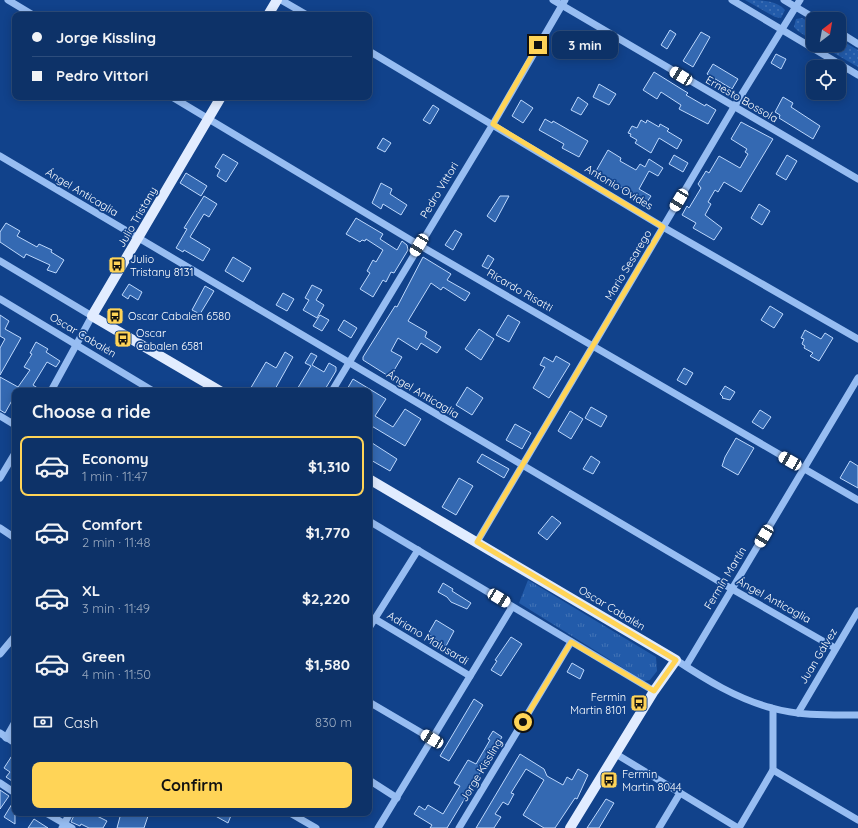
<!DOCTYPE html>
<html lang="en">
<head>
<meta charset="utf-8">
<style>
	:root { --surface:#0d3268; --page:#163a6e; --text:#f1f3f6; --muted:#9aaac0; --line:#2d4d7c; --accent:#ffd457 }
	body { margin:0; font-family:Quicksand,sans-serif; background:var(--page); color:var(--text); height:100vh; display:flex; flex-direction:column; font-size:15px; white-space:nowrap }
	* { box-sizing:border-box; margin:0 }
	p { font-size:13px; color:var(--muted) }
	.icon { flex:none; width:22px; height:22px; fill:none; stroke:currentColor; stroke-width:2; stroke-linecap:round; stroke-linejoin:round }
	.map { position:relative; flex:1; overflow:hidden }
	.details { position:absolute; left:12px; top:388px; width:360px; height:428px; display:flex; flex-direction:column; background:var(--surface); border-radius:8px; box-shadow:0 2px 10px #0003,0 0 0 1px var(--line) }
	.details>* { flex:none }
	.banner { position:absolute; left:12px; top:12px; width:360px; height:88px; border-radius:8px; box-shadow:0 2px 10px #0003,0 0 0 1px var(--line); display:grid; align-content:center; height:88px; padding:0 20px; background:var(--surface) }
	.needle { width:26px; rotate:31deg }
	.buttons { position:absolute; left:806px; top:12px; display:grid; gap:8px }
	.buttons a { display:grid; place-items:center; width:40px; height:40px; border-radius:8px; background:var(--surface); box-shadow:0 2px 10px #0003,0 0 0 1px var(--line); font-size:20px }
	.end { position:absolute; width:18px; height:18px; margin:-9px; border:5px solid #ffd457; background:#111; box-shadow:0 0 0 2px #111 }
	.from { border-radius:50% }
	.bubble { position:absolute; height:28px; border-radius:8px; background:var(--surface); box-shadow:0 2px 10px #0003,0 0 0 1px var(--line); font-size:13px; font-weight:800; line-height:28px; text-align:center }
	.car { position:absolute; width:12px; height:24px; margin:-12px -6px; border-radius:5px; box-shadow:0 0 3px 1px #0007; background:linear-gradient(#fff 24%,#345 0 40%,#fff 0 76%,#345 0 86%,#fff 0) }
	.banner b { display:flex; align-items:center; gap:14px; height:38px; font-size:15px }
	.banner b+b { border-top:1px solid var(--line) }
	.banner i { width:10px; height:10px; background:var(--text) }
	ul { padding:0; list-style:none }
	li { display:flex; align-items:center; gap:12px; height:60px; margin:0 8px 6px; padding:0 12px; border:2px solid transparent; border-radius:8px }
	li div { flex:1 }
	li b { display:block; font-size:15px }
	li em { font-style:normal; font-weight:800 }
	li.active { border-color:var(--accent) }
	li>.icon { width:36px; height:36px; stroke-width:1.5 }
	h2 { padding:0 20px; font-size:18px; line-height:48px }
	.pay { display:flex; align-items:center; gap:10px; height:44px; padding:0 20px; font-size:15px }
	.pay p { margin-inline-start:auto }
	.action { display:flex; gap:8px; margin-top:auto; padding:8px 20px }
	.action a { flex:1; height:46px; border-radius:8px; background:var(--accent); color:#111; font-size:16px; font-weight:800; line-height:46px; text-align:center }
	.map>svg:first-child { display:block }
</style>
</head>
<body>
<div class="map">
<svg width="858" height="828" viewBox="0 0 858 828">
	<defs>
		<pattern id="grass-dots" width="8" height="8" patternUnits="userSpaceOnUse"><rect width="8" height="8" fill="#225baa"/><path d="M2 2h.1M6 6h.1" fill="none" stroke="#4374b7" stroke-width="1.8" stroke-linecap="round"/></pattern>
		<pattern id="park-tufts" width="24" height="20" patternUnits="userSpaceOnUse"><rect width="24" height="20" fill="#225baa"/><path d="M3 7l-1-3M5 7V3M7 7l1-3M15 17l-1-3M17 17v-4M19 17l1-3" fill="none" stroke="#4374b7"/></pattern>
	</defs>
	<rect width="100%" height="100%" fill="#11428b"/>
	<!-- grass -->
	<g fill="url(#grass-dots)">
		<path d="M745,0C760,0 776,0 785,10L781,18L775,17Z"/>
		<polygon points="802,18 813,24 813,41 798,31 794,27 796,19"/>
		<polygon points="839,39 858,50 858,67 820,45 839,45"/>
	</g>
	<!-- park -->
	<polygon fill="url(#park-tufts)" points="528,580 656,657 657,671 650,680 644,681 519,603"/>
	<!-- building -->
	<g fill="#3469b2" stroke="#bdd8fd">
		<polygon points="670,30 676,34 667,49 661,45"/>
		<polygon points="701,32 710,37 693,67 683,61"/>
		<polygon points="776,54 786,59 781,69 771,63"/>
		<polygon points="713,64 738,79 732,89 707,74"/>
		<polygon points="654,72 683,90 688,93 686,95 705,106 706,104 716,110 708,124 679,109 681,105 661,92 657,99 643,90"/>
		<polygon points="599,84 616,94 609,105 593,97"/>
		<polygon points="578,97 588,104 581,115 571,110"/>
		<polygon points="783,97 793,103 791,107 820,126 813,139 779,118 780,115 775,112"/>
		<polygon points="521,100 533,108 523,123 512,116"/>
		<polygon points="433,105 439,109 430,124 423,120"/>
		<polygon points="545,119 552,123 553,121 588,141 579,157 562,148 564,144 539,130"/>
		<polygon points="641,120 646,123 647,120 659,127 660,124 669,129 667,131 682,140 677,149 659,138 651,153 635,143 637,140 630,136 631,134 628,133 632,126 637,128"/>
		<polygon points="741,122 773,139 741,192 724,182 718,192 715,190 708,202 711,204 705,215 722,228 714,240 693,228 696,223 682,215 687,206 689,208 701,188 698,184 706,171 709,173 719,156 740,168 748,154 745,152 747,149 731,139"/>
		<polygon points="383,138 391,143 385,152 377,148"/>
		<polygon points="608,150 621,158 620,161 636,170 640,164 645,167 649,159 663,168 658,176 649,171 639,189 651,196 647,202 613,183 614,182 596,171"/>
		<polygon points="223,154 238,163 226,182 217,176 220,170 215,167"/>
		<polygon points="674,155 688,163 683,172 669,164"/>
		<polygon points="787,155 797,161 786,180 776,174"/>
		<polygon points="186,173 207,186 201,196 180,183"/>
		<polygon points="381,183 392,189 390,194 407,205 401,215 383,204 381,209 372,203"/>
		<polygon points="204,196 217,204 209,217 204,214 190,237 210,249 203,261 184,250 183,252 176,248 187,229 184,228"/>
		<polygon points="500,196 509,196 495,222 487,216"/>
		<polygon points="759,204 770,211 762,225 751,218"/>
		<polygon points="356,218 383,234 380,239 397,250 402,241 407,245 408,250 394,273 391,272 386,282 383,280 373,297 360,289 370,273 367,271 373,260 376,262 383,250 366,239 365,241 362,240 360,242 346,234"/>
		<polygon points="6,223 20,231 17,236 37,247 39,244 52,250 51,252 64,260 56,273 47,270 50,265 26,254 24,258 0,242 0,232"/>
		<polygon points="455,230 462,234 453,250 445,245"/>
		<polygon points="488,255 494,259 488,269 482,266"/>
		<polygon points="233,257 251,268 243,282 225,271"/>
		<polygon points="423,257 451,274 447,280 470,293 465,301 443,287 441,290 431,283 408,321 427,332 425,337 441,347 437,353 421,343 417,350 398,338 391,351 402,357 390,377 363,360 363,357 395,306 397,307"/>
		<polygon points="129,284 142,292 138,300 130,295 128,299 122,295"/>
		<polygon points="312,285 322,290 316,300 324,305 317,318 303,310 309,300 305,298"/>
		<polygon points="205,286 214,291 200,314 192,310"/>
		<polygon points="283,293 294,299 287,311 276,305"/>
		<polygon points="770,306 783,314 774,328 761,320"/>
		<polygon points="0,315 9,321 5,329 21,338 0,375 0,348 5,339 0,336"/>
		<polygon points="320,315 329,320 322,331 313,326"/>
		<polygon points="508,315 520,322 509,342 496,335"/>
		<polygon points="344,320 357,328 351,338 338,330"/>
		<polygon points="479,329 494,339 481,360 465,349"/>
		<polygon points="805,330 821,339 825,333 833,338 819,361 810,356 813,353 804,348 805,346 802,344 804,339 801,338"/>
		<polygon points="36,342 48,349 46,352 60,361 56,367 47,362 33,385 42,391 15,391 15,395 5,413 0,410 0,377 18,387 30,370 24,367 32,354 30,353"/>
		<polygon points="285,352 293,357 274,391 249,391 266,362 276,368"/>
		<polygon points="311,353 317,356 312,365 324,372 329,363 336,367 336,371 324,391 296,391 311,366 305,363"/>
		<polygon points="556,356 570,364 549,398 533,388 545,367 540,365 544,357 553,362"/>
		<polygon points="684,368 693,373 686,385 677,380"/>
		<polygon points="353,379 386,399 375,416 393,427 405,409 421,419 405,446 370,425 369,426 369,391 346,391"/>
		<polygon points="725,386 735,392 730,400 722,398 723,397 720,394"/>
		<polygon points="467,387 483,398 472,415 456,405"/>
		<polygon points="591,407 607,416 601,427 585,418"/>
		<polygon points="760,410 771,417 763,429 752,422"/>
		<polygon points="570,411 583,419 571,439 558,431"/>
		<polygon points="515,424 531,433 522,449 506,440"/>
		<polygon points="736,438 754,448 738,475 722,466 725,457"/>
		<polygon points="369,441 397,459 390,471 369,459"/>
		<polygon points="482,454 509,469 504,478 477,462"/>
		<polygon points="591,456 600,462 593,474 583,469"/>
		<polygon points="850,461 858,466 858,488 840,478"/>
		<polygon points="459,478 473,486 456,515 442,507"/>
		<polygon points="552,516 561,523 547,540 538,533"/>
		<polygon points="443,583 453,589 452,591 471,603 467,609 451,602 447,597 438,592"/>
		<polygon points="436,620 454,631 446,646 428,634"/>
		<polygon points="511,637 522,644 501,676 491,670 497,661 495,660"/>
		<polygon points="572,663 584,670 580,679 567,672"/>
		<polygon points="474,699 483,705 449,761 440,756"/>
		<polygon points="493,731 502,737 447,828 430,828 432,825 414,814 419,806 425,810 428,805 443,814 460,786 454,783 468,760 476,764 490,740 488,739"/>
		<polygon points="15,751 15,783 6,777 10,772 4,768"/>
		<polygon points="520,754 544,769 547,776 563,785 567,777 572,780 578,769 588,775 577,799 575,798 555,828 544,828 523,815 544,780 526,769 511,793 514,794 508,805 503,802 495,814 501,817 494,828 476,828"/>
		<polygon points="0,790 9,796 0,809"/>
		<polygon points="15,799 15,824 4,817"/>
		<polygon points="606,799 614,803 599,828 587,828"/>
		<polygon points="75,813 91,813 107,821 103,828 89,828 81,824 80,826 71,822"/>
		<polygon points="121,813 149,813 144,828 117,828"/>
		<polygon points="210,813 232,813 228,823"/>
		<polygon points="34,819 48,828 28,828"/>
	</g>
	<g fill="none" stroke-linecap="round" stroke-linejoin="round">
		<!-- minor -->
		<g stroke="#97bdf2" stroke-width="7">
			<polyline points="8,0 33,15"/>
			<polyline points="281,0 307,15"/>
			<polyline points="553,0 858,179"/>
			<polyline points="732,0 858,75"/>
			<polyline points="784,0 816,19"/>
			<polyline points="839,32 858,44"/>
			<polyline points="369,51 663,227 858,339"/>
			<polyline points="172,97 419,245 858,500"/>
			<polyline points="0,156 732,589 835,648"/>
			<polyline points="0,261 92,316 51,391"/>
			<polyline points="0,299 153,391"/>
			<polyline points="332,391 493,124 565,0"/>
			<polyline points="0,416 15,425"/>
			<polyline points="0,478 15,453"/>
			<polyline points="369,521 654,691"/>
			<polyline points="0,528 15,538"/>
			<polyline points="477,542 734,107 800,0"/>
			<polyline points="375,619 470,676"/>
			<polyline points="369,628 418,550"/>
			<polyline points="0,654 15,636"/>
			<path d="M676,660C705,679 737,699 772,708C799,716 830,715 858,715"/>
			<polyline points="686,666 858,378"/>
			<polyline points="369,702 432,739"/>
			<polyline points="798,713 858,611"/>
			<polyline points="0,733 15,743"/>
			<polyline points="6,738 15,722"/>
			<polyline points="616,754 738,828"/>
			<polyline points="773,770 858,820"/>
			<polyline points="369,780 397,798"/>
			<polyline points="0,783 15,793"/>
			<polyline points="46,813 72,828"/>
			<polyline points="290,813 316,828"/>
			<polyline points="62,828 70,813"/>
			<polyline points="378,828 512,607"/>
			<polyline points="459,828 571,642"/>
			<polyline points="659,828 680,793"/>
			<polyline points="739,828 773,770 773,709"/>
		</g>
		<!-- major -->
		<g stroke="#e1ecff" stroke-width="10">
			<polyline points="268,15 277,0"/>
			<polyline points="220,391 92,316 221,97"/>
			<polyline points="369,479 676,660 654,691 570,828"/>
		</g>
	</g>
	<g fill="none" stroke-linecap="round" stroke-linejoin="round">
		<!-- route -->
		<polyline stroke="#ffd457" stroke-width="5" points="523,722 571,642 654,691 676,660 477,542 663,227 493,124 538,45"/>
	</g>
	<!-- icons -->
	<defs>
		<g id="bus-square" transform="scale(0.9)"><rect x="-9" y="-9" width="18" height="18" rx="4" fill="#ffd457" stroke="#11428b"/><path d="M-5-6H5V4H4V6H2V4H-2V6H-4V4H-5ZM-3.5-4V0h7V-4ZM-3.5 1.2v1.5H-2V1.2ZM2 1.2v1.5H3.5V1.2Z" fill="#111"/></g>
	</defs>
	<g fill-rule="evenodd">
		<use href="#bus-square" x="117" y="265"/>
		<use href="#bus-square" x="115" y="316"/>
		<use href="#bus-square" x="123" y="339"/>
		<use href="#bus-square" x="639" y="703"/>
		<use href="#bus-square" x="609" y="780"/>
	</g>
	<g text-anchor="middle" dominant-baseline="central" stroke-width="3.5" stroke-linejoin="round" paint-order="stroke">
		<!-- street labels -->
		<g font-size="11" fill="#fff" stroke="#11428b">
			<text transform="translate(742 99) rotate(30)">Ernesto Bossola</text>
			<text transform="translate(619 187) rotate(31)">Antonio Ovides</text>
			<text transform="translate(439 190) rotate(-59)">Pedro Vittori</text>
			<text transform="translate(82 192) rotate(31)">Ángel Anticaglia</text>
			<text transform="translate(137 217) rotate(-60)">Julio Tristany</text>
			<text transform="translate(628 265) rotate(-59)">Mario Sesarego</text>
			<text transform="translate(520 290) rotate(30)">Ricardo Risatti</text>
			<text transform="translate(83 335) rotate(31)">Oscar Cabalén</text>
			<text transform="translate(423 394) rotate(31)">Ángel Anticaglia</text>
			<text transform="translate(725 578) rotate(-59)">Fermín Martín</text>
			<text transform="translate(774 600) rotate(29)">Ángel Anticaglia</text>
			<text transform="translate(612 608) rotate(31)">Oscar Cabalén</text>
			<text transform="translate(428 638) rotate(31)">Adriano Malusardi</text>
			<text transform="translate(818 656) rotate(-59)">Juan Gálvez</text>
			<text transform="translate(481 770) rotate(-59)">Jorge Kissling</text>
		</g>
		<!-- poi labels -->
		<g font-size="11" fill="#fff" stroke="#11428b" text-anchor="start">
			<text x="130" y="259">Julio<tspan x="130" dy="13">Tristany 8131</tspan></text>
			<text x="128" y="316">Oscar Cabalen 6580</text>
			<text x="136" y="333">Oscar<tspan x="136" dy="13">Cabalen 6581</tspan></text>
			<text x="626" y="697" text-anchor="end">Fermin<tspan x="626" dy="13">Martin 8101</tspan></text>
			<text x="622" y="774">Fermin<tspan x="622" dy="13">Martin 8044</tspan></text>
		</g>
	</g>
</svg>
<div class="buttons">
<a><svg class="needle" viewBox="-14 -14 28 28"><path d="M0-13l5 13h-10z" fill="#e53935"/><path d="M0 13l5-13h-10z" fill="#9aaac0"/></svg></a>
<a><svg class="icon" aria-label="locate" viewBox="0 0 24 24"><circle cx="12" cy="12" r="6"/><path d="M12 2v4M12 18v4M2 12h4M18 12h4"/></svg></a>
</div>
<i class="end from" style="left:523px;top:722px"></i>
<i class="end" style="left:538px;top:45px"></i>
<div class="bubble" style="left:552px;top:31px;width:66px">3 min</div>
<i class="car" style="left:681px;top:76px;rotate:301deg"></i>
<i class="car" style="left:679px;top:200px;rotate:211deg"></i>
<i class="car" style="left:419px;top:245px;rotate:211deg"></i>
<i class="car" style="left:790px;top:461px;rotate:300deg"></i>
<i class="car" style="left:764px;top:536px;rotate:211deg"></i>
<i class="car" style="left:499px;top:598px;rotate:121deg"></i>
<i class="car" style="left:432px;top:739px;rotate:301deg"></i>
<div class="banner">
<b><i class="from"></i>Jorge Kissling</b>
<b><i></i>Pedro Vittori</b>
</div>
<section class="details">
<h2>Choose a ride</h2>
<ul>
<li class="active"><svg class="icon" aria-label="car" viewBox="0 0 24 24"><path d="M5 17H2v-5l4-1 3-4h7l3 4 3 1v5h-3M9 17h6M6 11h13"/><circle cx="7" cy="17" r="2"/><circle cx="17" cy="17" r="2"/></svg><div><b>Economy</b><p>1 min · 11:47</p></div><em>$1,310</em></li>
<li><svg class="icon" aria-label="car" viewBox="0 0 24 24"><path d="M5 17H2v-5l4-1 3-4h7l3 4 3 1v5h-3M9 17h6M6 11h13"/><circle cx="7" cy="17" r="2"/><circle cx="17" cy="17" r="2"/></svg><div><b>Comfort</b><p>2 min · 11:48</p></div><em>$1,770</em></li>
<li><svg class="icon" aria-label="car" viewBox="0 0 24 24"><path d="M5 17H2v-5l4-1 3-4h7l3 4 3 1v5h-3M9 17h6M6 11h13"/><circle cx="7" cy="17" r="2"/><circle cx="17" cy="17" r="2"/></svg><div><b>XL</b><p>3 min · 11:49</p></div><em>$2,220</em></li>
<li><svg class="icon" aria-label="car" viewBox="0 0 24 24"><path d="M5 17H2v-5l4-1 3-4h7l3 4 3 1v5h-3M9 17h6M6 11h13"/><circle cx="7" cy="17" r="2"/><circle cx="17" cy="17" r="2"/></svg><div><b>Green</b><p>4 min · 11:50</p></div><em>$1,580</em></li>
</ul>
<div class="pay"><svg class="icon" aria-label="cash" viewBox="0 0 24 24"><path d="M3 7h18v10H3z"/><circle cx="12" cy="12" r="2"/></svg>Cash<p>830 m</p></div>
<div class="action"><a>Confirm</a></div>
</section>
</div>
</body>
</html>
